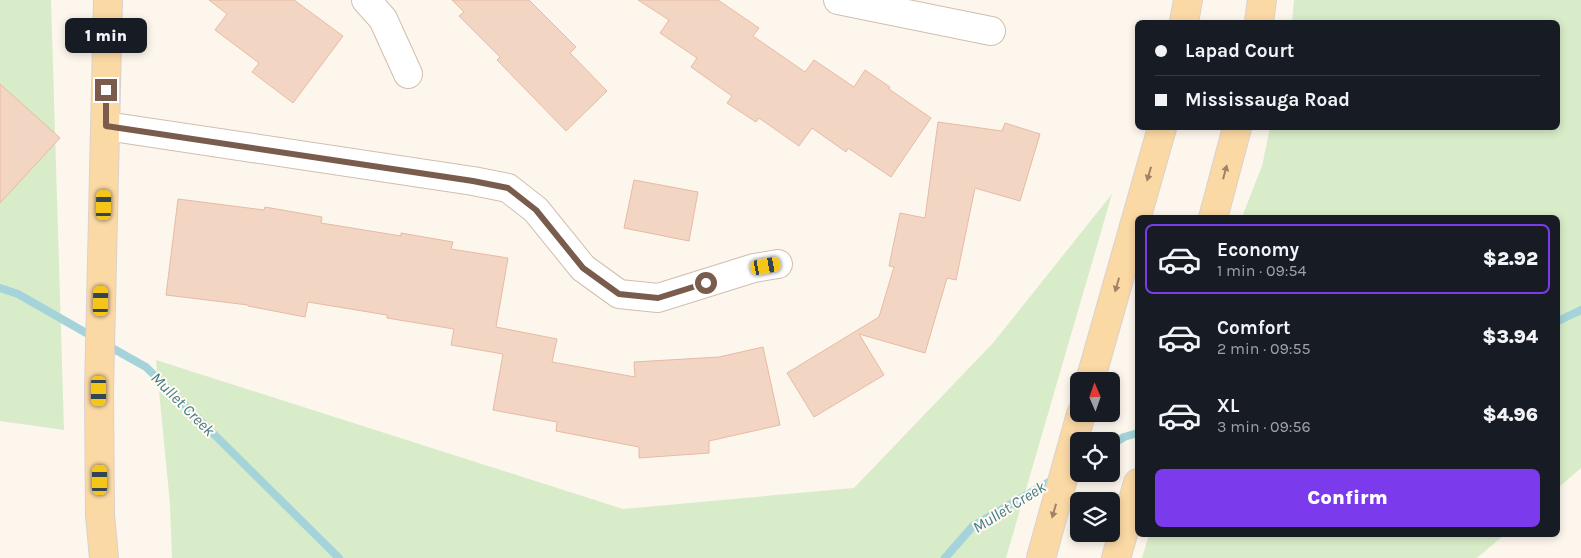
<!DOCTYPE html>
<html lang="en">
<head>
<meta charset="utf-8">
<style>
	:root { --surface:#171b24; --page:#242831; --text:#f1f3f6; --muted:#9ea1a6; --line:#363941; --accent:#7c3aed }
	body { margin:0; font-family:Karla,sans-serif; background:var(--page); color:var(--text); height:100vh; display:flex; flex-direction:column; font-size:19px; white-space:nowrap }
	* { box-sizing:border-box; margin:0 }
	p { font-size:16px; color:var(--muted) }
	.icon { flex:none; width:28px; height:28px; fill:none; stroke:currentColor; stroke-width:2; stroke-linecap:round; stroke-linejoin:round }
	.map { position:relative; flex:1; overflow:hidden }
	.sheet { position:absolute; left:1135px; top:215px; width:425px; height:322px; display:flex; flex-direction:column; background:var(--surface); border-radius:8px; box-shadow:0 2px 8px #0003 }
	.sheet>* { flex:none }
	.top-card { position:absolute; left:1135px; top:20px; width:425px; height:110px; border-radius:8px; box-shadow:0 2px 8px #0003; display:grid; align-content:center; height:110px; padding:0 20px; background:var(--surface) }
	.needle { width:32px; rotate:358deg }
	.controls { position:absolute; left:1070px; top:372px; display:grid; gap:10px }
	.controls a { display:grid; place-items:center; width:50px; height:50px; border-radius:8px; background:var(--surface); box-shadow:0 2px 8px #0003; font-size:25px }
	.end { position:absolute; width:22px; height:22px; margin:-11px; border:6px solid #7a5c4d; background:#fff; box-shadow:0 0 0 2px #fff }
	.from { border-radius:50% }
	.bubble { position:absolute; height:35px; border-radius:8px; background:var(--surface); box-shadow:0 2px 8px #0003; font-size:16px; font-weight:800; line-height:35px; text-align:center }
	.car { position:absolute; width:15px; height:30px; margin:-15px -8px; border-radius:6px; box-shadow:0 0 4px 1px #0007; background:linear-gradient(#f5c518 24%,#345 0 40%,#f5c518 0 76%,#345 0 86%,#f5c518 0) }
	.top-card b { display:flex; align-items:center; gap:18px; height:48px; font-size:19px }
	.top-card b+b { border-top:1px solid var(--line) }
	.top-card i { width:12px; height:12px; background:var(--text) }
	ul { padding:9px 0 0; list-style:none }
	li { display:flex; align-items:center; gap:15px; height:70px; margin:0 10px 8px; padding:0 10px; border:2px solid transparent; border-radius:8px }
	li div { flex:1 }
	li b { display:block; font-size:19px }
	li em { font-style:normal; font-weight:800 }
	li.current { border-color:var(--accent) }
	li>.icon { width:45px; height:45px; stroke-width:1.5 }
	.primary-button { display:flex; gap:10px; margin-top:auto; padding:10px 20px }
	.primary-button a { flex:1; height:58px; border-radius:8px; background:var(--accent); color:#fff; font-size:20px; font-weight:800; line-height:58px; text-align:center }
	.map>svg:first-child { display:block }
</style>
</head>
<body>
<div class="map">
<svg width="1581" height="558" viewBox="0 0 1581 558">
	<rect width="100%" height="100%" fill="#fdf6ec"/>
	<!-- green -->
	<g fill="#d8ecc9">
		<polygon points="0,0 51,0 64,430 0,421"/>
		<polygon points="1294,0 1581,0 1581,468 1558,488 1558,218 1242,217 1262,166 1270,128 1558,128 1558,22 1292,22"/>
		<polygon points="1112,194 1006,558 172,558 170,504 156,360 623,509 854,488 993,343"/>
		<polygon points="1149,535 1504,535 1477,558 1142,558"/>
	</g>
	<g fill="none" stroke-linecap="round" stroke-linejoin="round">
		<!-- stream -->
		<g stroke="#a5d3da" stroke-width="8">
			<polyline points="0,288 18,294 95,338"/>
			<polyline points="1558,321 1581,310"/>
			<polyline points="105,344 146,367 339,558"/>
			<polyline points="1111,445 1124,437 1138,433"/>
			<polyline points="945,558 973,526 1056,478"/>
		</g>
	</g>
	<!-- building -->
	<g fill="#f3d5c3" stroke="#e6bba3">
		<polygon points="209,0 294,0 343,36 293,103 252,72 259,63 215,30 227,14"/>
		<polygon points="452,0 529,0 576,47 570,53 607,91 566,131 497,60 500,57 459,16 464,12"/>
		<polygon points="638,0 718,0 759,28 753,36 805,72 814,60 854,87 865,70 890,87 889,89 931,118 891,177 848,148 846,152 812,128 799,146 759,118 756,122 727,103 732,96 691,67 697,58 660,33 669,20"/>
		<polygon points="0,84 60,138 0,203"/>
		<polygon points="938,122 1002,131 1005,123 1040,134 1020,201 975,188 956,280 947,278 925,353 859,334 884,375 814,417 787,373 879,317 894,267 889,266 900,213 925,218"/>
		<polygon points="634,180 698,192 689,241 624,228"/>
		<polygon points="178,199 264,210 265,207 322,217 321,223 401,236 401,233 453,242 451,249 508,258 496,327 557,339 552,362 635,377 634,362 719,357 763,347 780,425 709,441 709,453 639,458 639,447 556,431 557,422 493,410 503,354 451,345 454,329 387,318 387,315 308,302 305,317 248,306 248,305 166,295"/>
	</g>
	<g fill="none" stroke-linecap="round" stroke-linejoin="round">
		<!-- minor casing -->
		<g stroke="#d1beb0" stroke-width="30">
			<g id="minor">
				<polyline points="366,0 383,19 408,74"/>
				<polyline points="838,0 991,31"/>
				<polyline points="106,126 473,181 508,188 536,210 583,268 619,294 658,298 754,268 778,264"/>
			</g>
		</g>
		<!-- major casing -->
		<g stroke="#dad1cd" stroke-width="30">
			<g id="major">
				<polyline points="1184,22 1188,0"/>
				<polyline points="1259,22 1262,0"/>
				<polyline points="1213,218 1237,128"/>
				<polyline points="1090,381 1162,128"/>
				<polyline points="104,558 100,515 99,391 108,0"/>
				<polyline points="1041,558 1081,414"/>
				<polyline points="1116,558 1138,483"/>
			</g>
		</g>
		<!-- minor -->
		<use href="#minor" stroke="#fff" stroke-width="28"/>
		<!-- major -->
		<use href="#major" stroke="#fbd9a5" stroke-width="28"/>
	</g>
	<!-- one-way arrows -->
	<defs><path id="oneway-solid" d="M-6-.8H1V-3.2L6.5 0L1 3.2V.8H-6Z" transform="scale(1.25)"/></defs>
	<g fill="#a18267">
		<use href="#oneway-solid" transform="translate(1225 172) rotate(-75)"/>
		<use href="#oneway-solid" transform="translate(1149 174) rotate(106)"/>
		<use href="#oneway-solid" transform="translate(1117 285) rotate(106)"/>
		<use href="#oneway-solid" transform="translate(1054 511) rotate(106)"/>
	</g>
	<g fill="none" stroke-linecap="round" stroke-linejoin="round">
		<!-- route -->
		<polyline stroke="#7a5c4d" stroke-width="6" points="106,90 106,126 473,181 508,188 536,210 583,268 619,294 658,298 706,283"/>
	</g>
	<g text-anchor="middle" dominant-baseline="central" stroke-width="4" stroke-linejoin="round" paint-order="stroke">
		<!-- water labels -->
		<g font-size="16" font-style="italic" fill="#437c86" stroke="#fffaf3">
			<text transform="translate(183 404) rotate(45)">Mullet Creek</text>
			<text transform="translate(1009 507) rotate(-32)">Mullet Creek</text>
		</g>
	</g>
</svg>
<div class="controls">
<a><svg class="needle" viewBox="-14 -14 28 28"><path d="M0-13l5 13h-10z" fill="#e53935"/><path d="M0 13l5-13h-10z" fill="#9ea1a6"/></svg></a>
<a><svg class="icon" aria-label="locate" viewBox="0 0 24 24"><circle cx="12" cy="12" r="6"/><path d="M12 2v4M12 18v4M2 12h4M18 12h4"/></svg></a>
<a><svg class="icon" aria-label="layers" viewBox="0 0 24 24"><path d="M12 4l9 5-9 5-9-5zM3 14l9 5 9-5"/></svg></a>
</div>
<i class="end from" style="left:706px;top:283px"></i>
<i class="end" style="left:106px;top:90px"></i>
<div class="bubble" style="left:65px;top:18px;width:82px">1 min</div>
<i class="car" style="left:104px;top:205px;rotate:1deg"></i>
<i class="car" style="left:766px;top:266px;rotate:80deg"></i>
<i class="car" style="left:101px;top:301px;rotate:1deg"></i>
<i class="car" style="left:99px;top:391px;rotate:180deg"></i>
<i class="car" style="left:100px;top:480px;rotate:0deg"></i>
<div class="top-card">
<b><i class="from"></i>Lapad Court</b>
<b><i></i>Mississauga Road</b>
</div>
<section class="sheet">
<ul>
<li class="current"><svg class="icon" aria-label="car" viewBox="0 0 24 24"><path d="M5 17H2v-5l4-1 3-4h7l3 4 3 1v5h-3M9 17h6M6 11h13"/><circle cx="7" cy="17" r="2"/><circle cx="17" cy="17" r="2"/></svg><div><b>Economy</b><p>1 min · 09:54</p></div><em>$2.92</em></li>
<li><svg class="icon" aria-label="car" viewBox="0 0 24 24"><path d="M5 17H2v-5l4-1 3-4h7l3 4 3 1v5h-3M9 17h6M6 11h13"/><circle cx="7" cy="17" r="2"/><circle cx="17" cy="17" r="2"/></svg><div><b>Comfort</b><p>2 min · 09:55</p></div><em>$3.94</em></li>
<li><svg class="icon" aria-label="car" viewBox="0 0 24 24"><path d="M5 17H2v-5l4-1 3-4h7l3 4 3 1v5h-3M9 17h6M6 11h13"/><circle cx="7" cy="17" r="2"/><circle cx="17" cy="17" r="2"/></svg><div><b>XL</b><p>3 min · 09:56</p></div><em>$4.96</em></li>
</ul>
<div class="primary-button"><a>Confirm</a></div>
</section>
</div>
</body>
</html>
